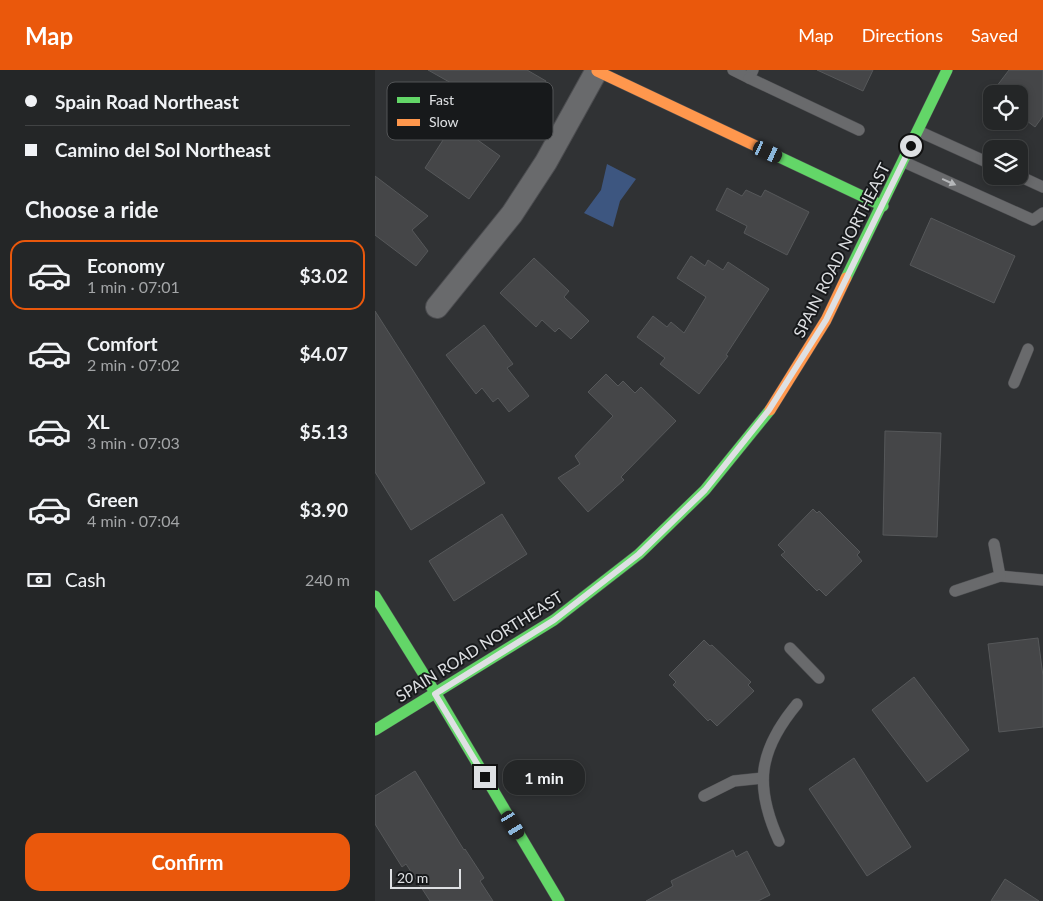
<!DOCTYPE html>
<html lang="en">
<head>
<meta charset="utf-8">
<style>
	:root { --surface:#242627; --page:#2c2e2f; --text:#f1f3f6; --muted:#a3a5a7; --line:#414344; --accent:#ea580c }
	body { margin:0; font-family:Lato,sans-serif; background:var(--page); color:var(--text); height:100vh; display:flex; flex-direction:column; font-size:19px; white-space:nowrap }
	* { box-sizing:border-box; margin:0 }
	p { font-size:16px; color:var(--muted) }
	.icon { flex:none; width:28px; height:28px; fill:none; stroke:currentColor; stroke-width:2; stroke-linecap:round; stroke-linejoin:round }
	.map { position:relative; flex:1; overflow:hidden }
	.sheet { display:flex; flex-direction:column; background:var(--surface); width:375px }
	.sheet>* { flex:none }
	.banner { display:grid; align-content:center; height:110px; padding:0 25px; background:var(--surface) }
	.fabs { position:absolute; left:608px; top:15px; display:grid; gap:10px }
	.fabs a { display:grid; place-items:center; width:45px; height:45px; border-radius:10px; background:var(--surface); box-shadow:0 2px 8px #0003,0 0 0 1px var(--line); font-size:25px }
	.scale { position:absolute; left:15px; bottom:12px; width:71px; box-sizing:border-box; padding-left:5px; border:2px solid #dee0e3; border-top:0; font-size:14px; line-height:18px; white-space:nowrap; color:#dee0e3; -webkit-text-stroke:4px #17191b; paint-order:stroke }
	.end { position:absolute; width:22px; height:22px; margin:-11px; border:6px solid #dee0e3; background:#111; box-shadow:0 0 0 2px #111 }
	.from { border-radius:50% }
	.bubble { position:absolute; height:35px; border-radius:15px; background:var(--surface); box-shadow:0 2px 8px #0003,0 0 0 1px var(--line); font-size:16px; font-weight:700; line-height:35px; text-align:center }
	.car { position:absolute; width:15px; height:30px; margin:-15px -8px; border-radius:6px; box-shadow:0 0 4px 1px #0007; background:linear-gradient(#222 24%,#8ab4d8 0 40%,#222 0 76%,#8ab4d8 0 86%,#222 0) }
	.banner b { display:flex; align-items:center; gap:18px; height:48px; font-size:19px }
	.banner b+b { border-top:1px solid var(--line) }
	.banner i { width:12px; height:12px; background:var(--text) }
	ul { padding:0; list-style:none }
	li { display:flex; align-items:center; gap:15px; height:70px; margin:0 10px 8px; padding:0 15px; border:2px solid transparent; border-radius:15px }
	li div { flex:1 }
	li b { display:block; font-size:19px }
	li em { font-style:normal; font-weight:700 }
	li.on { border-color:var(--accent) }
	li>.icon { width:45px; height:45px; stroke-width:1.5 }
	h2 { padding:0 25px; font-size:22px; line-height:60px }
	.pay { display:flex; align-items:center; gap:12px; height:55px; padding:0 25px; font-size:19px }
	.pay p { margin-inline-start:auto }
	.action { display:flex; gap:10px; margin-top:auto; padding:10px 25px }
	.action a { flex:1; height:58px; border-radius:15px; background:var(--accent); color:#fff; font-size:20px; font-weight:700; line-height:58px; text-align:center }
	header { display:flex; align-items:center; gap:30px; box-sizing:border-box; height:70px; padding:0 25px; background:var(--accent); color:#fff }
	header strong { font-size:24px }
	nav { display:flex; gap:28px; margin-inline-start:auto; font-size:18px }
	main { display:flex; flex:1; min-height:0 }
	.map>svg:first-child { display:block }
</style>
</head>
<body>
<header>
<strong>Map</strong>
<nav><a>Map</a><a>Directions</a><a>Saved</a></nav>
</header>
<main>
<section class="sheet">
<div class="banner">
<b><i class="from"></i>Spain Road Northeast</b>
<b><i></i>Camino del Sol Northeast</b>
</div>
<h2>Choose a ride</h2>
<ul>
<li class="on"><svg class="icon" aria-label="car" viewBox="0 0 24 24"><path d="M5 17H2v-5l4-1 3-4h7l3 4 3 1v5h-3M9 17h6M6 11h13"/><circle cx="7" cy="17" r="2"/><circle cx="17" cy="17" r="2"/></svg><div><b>Economy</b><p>1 min · 07:01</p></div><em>$3.02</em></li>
<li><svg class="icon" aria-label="car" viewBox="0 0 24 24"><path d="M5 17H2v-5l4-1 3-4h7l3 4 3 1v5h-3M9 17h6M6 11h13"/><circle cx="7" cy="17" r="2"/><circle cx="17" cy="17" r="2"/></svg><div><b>Comfort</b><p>2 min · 07:02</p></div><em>$4.07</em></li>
<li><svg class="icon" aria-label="car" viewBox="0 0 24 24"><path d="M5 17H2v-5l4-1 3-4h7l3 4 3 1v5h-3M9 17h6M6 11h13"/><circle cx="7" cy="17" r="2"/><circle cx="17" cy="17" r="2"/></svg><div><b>XL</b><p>3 min · 07:03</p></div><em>$5.13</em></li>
<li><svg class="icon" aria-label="car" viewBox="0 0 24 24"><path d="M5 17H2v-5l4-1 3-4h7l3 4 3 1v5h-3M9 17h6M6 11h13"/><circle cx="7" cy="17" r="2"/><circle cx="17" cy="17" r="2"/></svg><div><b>Green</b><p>4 min · 07:04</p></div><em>$3.90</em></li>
</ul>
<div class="pay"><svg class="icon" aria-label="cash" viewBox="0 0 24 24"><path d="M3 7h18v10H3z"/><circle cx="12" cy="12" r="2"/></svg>Cash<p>240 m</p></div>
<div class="action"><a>Confirm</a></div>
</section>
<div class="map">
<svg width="668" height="831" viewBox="0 0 668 831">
	<rect width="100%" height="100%" fill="#303234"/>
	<!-- water -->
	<polygon fill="#3d5680" points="232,94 261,109 245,131 238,157 209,143 226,120"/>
	<!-- building -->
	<g fill="#454648" stroke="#56585a">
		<polygon points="53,0 152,0 171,11 147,53"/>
		<polygon points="442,0 498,0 488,21"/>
		<polygon points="634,0 668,0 668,46 660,57 644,45 644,24 616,24 616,26 615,25"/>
		<polygon points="79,53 125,86 94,129 50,98"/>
		<polygon points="0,106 53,146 37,160 53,181 41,196 0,165"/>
		<polygon points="352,118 367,126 371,120 386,127 390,120 434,142 412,185 369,163 372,156 341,140"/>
		<polygon points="556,148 640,186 619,233 535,195"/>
		<polygon points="316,186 330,196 333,190 348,200 353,192 394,219 351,285 353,286 324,324 285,294 290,288 262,267 278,246 292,257 296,252 309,263 331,227 302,208"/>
		<polygon points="159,188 194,221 189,227 214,251 196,269 184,258 180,262 167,250 161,257 125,223"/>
		<polygon points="0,241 110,413 36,460 0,402"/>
		<polygon points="109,255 138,294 132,298 154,326 134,342 123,328 118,332 107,318 101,324 71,285"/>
		<polygon points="231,304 243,316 248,311 260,323 266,317 301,351 246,407 249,410 213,442 183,408 205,394 200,386 238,346 213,322"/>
		<polygon points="510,361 566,363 562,467 508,465"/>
		<polygon points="438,439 442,443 444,441 485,482 482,485 487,491 451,526 444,519 442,521 406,485 410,482 403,475"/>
		<polygon points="127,444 152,484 79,531 54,491"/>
		<polygon points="663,568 668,606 668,657 624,662 613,574"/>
		<polygon points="329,570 335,576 337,575 376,612 373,615 379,621 342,656 335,649 333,651 298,615 301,612 294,605"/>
		<polygon points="539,607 594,680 552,712 497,640"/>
		<polygon points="479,688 536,777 492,806 434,719"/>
		<polygon points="40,701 89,780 90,779 109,808 105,811 118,831 55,831 31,794 27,797 0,754 0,726"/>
		<polygon points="358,780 361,787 372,781 395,825 383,831 271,831 298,816 296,811"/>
		<polygon points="630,809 664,831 616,831"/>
	</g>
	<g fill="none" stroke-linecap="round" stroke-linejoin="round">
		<!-- lane casing -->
		<g stroke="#4c4d50" stroke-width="12">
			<g id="lane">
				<polyline points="358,0 374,8 378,0"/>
				<polyline points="374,8 484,60"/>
				<polyline points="543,61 616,94"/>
				<polyline points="529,92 658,150 668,143"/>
				<polyline points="644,106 668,117"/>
				<polyline points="639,313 653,279"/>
				<polyline points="625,506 668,510"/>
				<polyline points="580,521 625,506 619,474"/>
				<polyline points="415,578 444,608"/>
				<polyline points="329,726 359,711 388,708"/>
				<path d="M404,771C379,716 383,681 422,634"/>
			</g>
		</g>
		<!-- street casing -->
		<g stroke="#4c4d50" stroke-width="24">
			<polyline id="street" points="62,237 137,144 171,92 222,0"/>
		</g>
		<!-- fast casing -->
		<g stroke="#4c4d50" stroke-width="12">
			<g id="fast">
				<polyline points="383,77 508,136"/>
				<polyline points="471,208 572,0"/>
				<polyline points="0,526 61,624 184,831"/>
				<polyline points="0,660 179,550 264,484 330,420 395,340"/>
			</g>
		</g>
		<!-- slow casing -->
		<g stroke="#4c4d50" stroke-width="12">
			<g id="slow">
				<polyline points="222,1 383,77"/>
				<polyline points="395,340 451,250 471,208"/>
			</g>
		</g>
		<!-- lane -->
		<use href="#lane" stroke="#696a6c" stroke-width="11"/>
		<!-- street -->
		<use href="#street" stroke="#696a6c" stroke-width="22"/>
		<!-- fast -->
		<use href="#fast" stroke="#63d668" stroke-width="11"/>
		<!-- slow -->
		<use href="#slow" stroke="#ff974d" stroke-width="11"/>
	</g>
	<!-- one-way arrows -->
	<defs><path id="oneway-solid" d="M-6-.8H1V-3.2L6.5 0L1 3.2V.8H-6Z" transform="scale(1.25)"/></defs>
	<use fill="#b5b7b9" href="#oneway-solid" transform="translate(574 112) rotate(24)"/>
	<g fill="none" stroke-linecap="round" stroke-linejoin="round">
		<!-- route -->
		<polyline stroke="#dee0e3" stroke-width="6" points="110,707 60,624 179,550 264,484 330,420 394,340 451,250 536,76"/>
	</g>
	<g text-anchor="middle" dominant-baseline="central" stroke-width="4" stroke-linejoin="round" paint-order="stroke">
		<!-- street labels -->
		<g font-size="16" fill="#dee0e3" stroke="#17191b">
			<text transform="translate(466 180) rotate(-63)">SPAIN ROAD NORTHEAST</text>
			<text transform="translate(104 576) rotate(-32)">SPAIN ROAD NORTHEAST</text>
		</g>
	</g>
	<!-- legend -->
	<rect x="12" y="12" width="166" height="58" rx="8" fill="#17191b" stroke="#535557" stroke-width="1"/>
	<rect x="22" y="27" width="23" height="6" fill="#63d668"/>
	<rect x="22" y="49" width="23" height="7" fill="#ff974d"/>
	<g font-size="14" fill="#dee0e3">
		<text x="54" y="35">Fast</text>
		<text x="54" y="57">Slow</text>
	</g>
</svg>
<div class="fabs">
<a><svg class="icon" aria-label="locate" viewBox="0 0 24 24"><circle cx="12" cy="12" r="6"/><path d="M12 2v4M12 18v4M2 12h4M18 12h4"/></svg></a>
<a><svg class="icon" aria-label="layers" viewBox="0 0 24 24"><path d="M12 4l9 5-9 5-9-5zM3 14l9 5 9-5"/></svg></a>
</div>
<div class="scale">20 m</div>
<i class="end from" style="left:536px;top:76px"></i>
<i class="end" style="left:110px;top:707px"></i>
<div class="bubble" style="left:128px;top:690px;width:82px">1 min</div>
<i class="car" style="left:393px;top:82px;rotate:115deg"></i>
<i class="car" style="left:138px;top:755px;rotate:149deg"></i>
</div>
</main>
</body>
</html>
